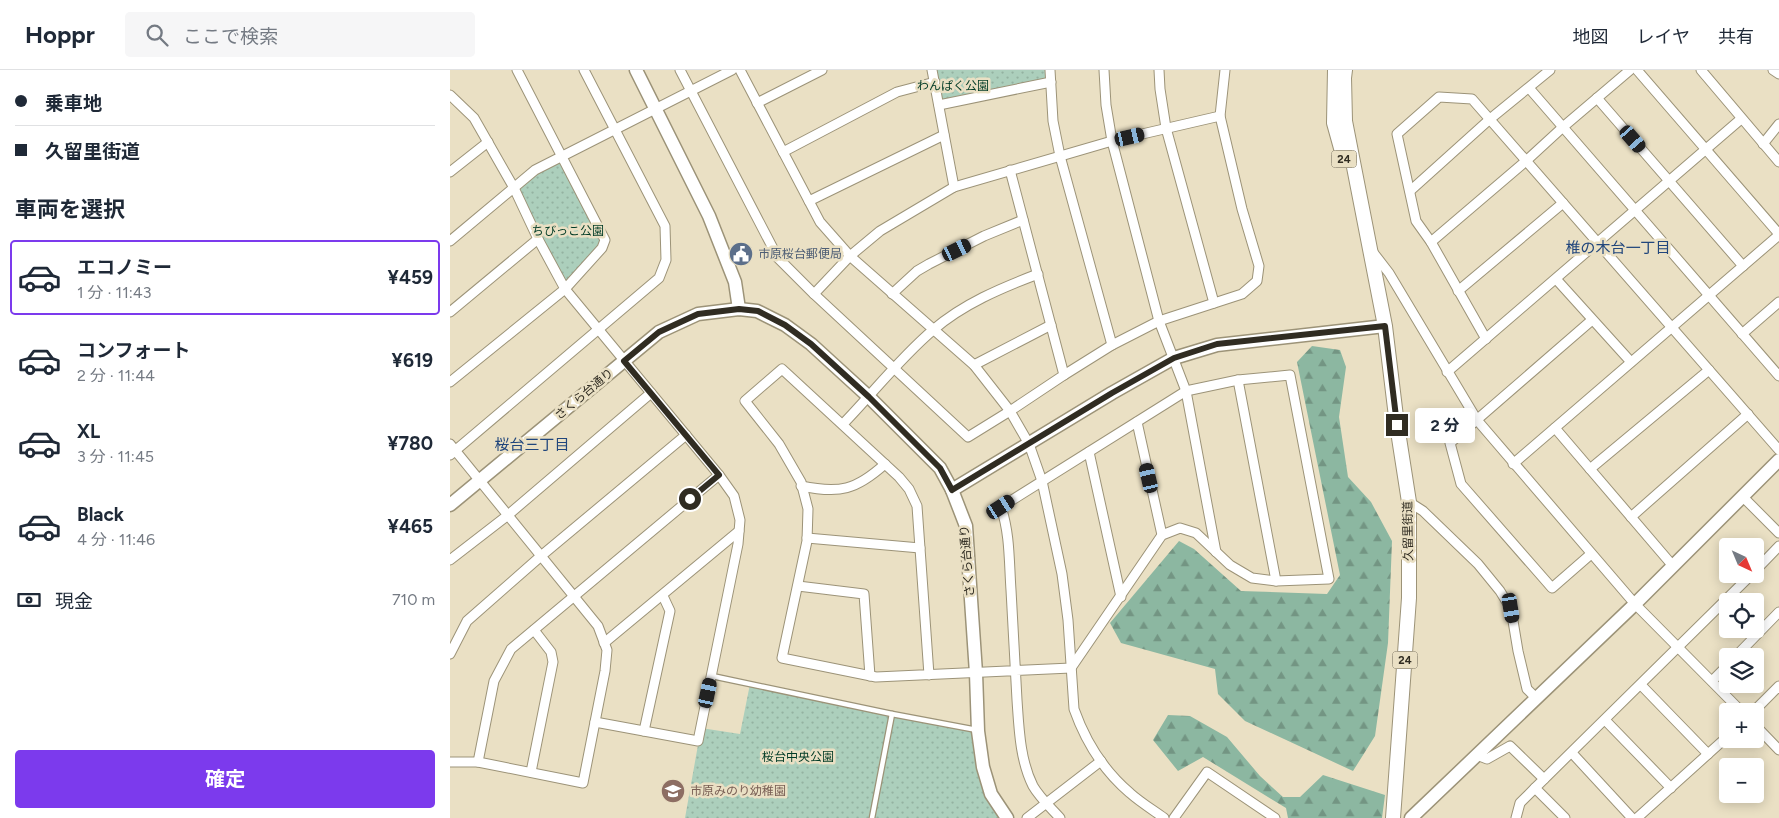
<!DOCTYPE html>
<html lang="ja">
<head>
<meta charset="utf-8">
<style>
	:root { --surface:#fff; --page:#f6f6f7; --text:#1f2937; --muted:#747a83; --line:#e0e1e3; --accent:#7c3aed }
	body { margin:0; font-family:Figtree,"Noto Sans JP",sans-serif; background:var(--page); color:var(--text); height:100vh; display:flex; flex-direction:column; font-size:19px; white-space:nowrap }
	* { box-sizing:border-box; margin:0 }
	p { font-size:16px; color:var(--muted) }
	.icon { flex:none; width:28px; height:28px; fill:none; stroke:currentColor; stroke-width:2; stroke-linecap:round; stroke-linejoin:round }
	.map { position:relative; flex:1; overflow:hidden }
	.panel { display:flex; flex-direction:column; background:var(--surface); width:450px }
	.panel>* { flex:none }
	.hud { display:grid; align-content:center; height:110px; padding:0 15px; background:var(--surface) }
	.needle { width:32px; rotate:136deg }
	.buttons { position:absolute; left:1269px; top:468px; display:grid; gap:10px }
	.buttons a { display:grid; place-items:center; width:45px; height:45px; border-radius:5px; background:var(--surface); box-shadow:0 2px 12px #0003; font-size:25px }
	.end { position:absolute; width:22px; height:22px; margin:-11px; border:6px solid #302c22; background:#fff; box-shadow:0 0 0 2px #fff }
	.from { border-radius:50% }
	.bubble { position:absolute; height:35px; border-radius:5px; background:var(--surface); box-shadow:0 2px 12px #0003; font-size:16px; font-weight:700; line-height:35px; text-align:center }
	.car { position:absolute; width:15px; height:30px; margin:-15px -8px; border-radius:6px; box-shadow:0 0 4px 1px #0007; background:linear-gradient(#222 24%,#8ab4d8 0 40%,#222 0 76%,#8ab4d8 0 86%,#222 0) }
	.hud b { display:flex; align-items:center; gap:18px; height:48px; font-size:19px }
	.hud b+b { border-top:1px solid var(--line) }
	.hud i { width:12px; height:12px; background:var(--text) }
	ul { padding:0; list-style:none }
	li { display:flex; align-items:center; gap:15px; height:75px; margin:0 10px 8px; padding:0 5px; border:2px solid transparent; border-radius:5px }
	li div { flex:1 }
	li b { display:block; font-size:19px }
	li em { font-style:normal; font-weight:700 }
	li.selected { border-color:var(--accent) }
	li>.icon { width:45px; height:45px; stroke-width:1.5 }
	h2 { padding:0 15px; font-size:22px; line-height:60px }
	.pay { display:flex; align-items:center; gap:12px; height:55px; padding:0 15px; font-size:19px }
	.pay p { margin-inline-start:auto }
	.button { display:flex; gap:10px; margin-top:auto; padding:10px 15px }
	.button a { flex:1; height:58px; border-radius:5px; background:var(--accent); color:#fff; font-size:20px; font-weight:700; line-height:58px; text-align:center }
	header { display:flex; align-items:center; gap:30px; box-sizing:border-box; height:70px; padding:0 25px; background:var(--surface); border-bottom:1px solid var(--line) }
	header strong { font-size:24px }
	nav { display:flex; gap:28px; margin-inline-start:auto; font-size:18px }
	.search { width:350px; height:45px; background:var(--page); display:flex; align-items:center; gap:12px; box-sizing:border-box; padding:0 18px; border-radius:5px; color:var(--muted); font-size:19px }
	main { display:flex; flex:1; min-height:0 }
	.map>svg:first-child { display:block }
</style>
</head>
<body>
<header>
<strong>Hoppr</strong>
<div class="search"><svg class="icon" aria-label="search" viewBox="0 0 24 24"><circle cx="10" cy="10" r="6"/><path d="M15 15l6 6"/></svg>ここで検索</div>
<nav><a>地図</a><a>レイヤ</a><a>共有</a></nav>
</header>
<main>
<section class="panel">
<div class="hud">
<b><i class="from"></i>乗車地</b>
<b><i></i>久留里街道</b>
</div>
<h2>車両を選択</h2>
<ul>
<li class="selected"><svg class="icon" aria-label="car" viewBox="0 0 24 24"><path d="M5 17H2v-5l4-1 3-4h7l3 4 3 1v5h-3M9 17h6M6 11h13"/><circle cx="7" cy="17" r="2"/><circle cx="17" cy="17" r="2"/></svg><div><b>エコノミー</b><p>1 分 · 11:43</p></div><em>¥459</em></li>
<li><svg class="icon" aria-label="car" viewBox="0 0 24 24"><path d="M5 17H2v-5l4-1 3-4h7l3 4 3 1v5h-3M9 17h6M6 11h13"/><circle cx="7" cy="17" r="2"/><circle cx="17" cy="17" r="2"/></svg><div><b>コンフォート</b><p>2 分 · 11:44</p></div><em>¥619</em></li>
<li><svg class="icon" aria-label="car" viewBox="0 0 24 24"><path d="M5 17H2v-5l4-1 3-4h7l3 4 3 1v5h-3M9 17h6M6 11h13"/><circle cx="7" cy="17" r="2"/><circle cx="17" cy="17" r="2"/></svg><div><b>XL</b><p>3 分 · 11:45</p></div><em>¥780</em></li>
<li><svg class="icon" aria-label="car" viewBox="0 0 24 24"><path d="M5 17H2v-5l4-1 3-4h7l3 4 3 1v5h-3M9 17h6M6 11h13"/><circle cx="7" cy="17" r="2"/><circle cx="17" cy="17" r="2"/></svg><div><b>Black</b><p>4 分 · 11:46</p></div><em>¥465</em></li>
</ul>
<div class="pay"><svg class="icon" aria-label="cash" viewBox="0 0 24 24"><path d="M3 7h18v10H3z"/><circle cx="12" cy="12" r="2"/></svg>現金<p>710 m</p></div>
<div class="button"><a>確定</a></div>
</section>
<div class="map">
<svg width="1329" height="748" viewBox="0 0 1329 748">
	<defs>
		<pattern id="grass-dots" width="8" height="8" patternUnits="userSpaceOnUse" patternTransform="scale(1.25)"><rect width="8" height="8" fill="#accfbc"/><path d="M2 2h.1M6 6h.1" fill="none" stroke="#94b2a1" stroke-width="1.8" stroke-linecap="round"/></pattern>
		<pattern id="forest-firs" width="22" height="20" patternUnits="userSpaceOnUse" patternTransform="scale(1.25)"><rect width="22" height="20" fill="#8cb7a1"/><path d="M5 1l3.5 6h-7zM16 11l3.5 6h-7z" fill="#739583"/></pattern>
	</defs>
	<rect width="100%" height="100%" fill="#eae0c4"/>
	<!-- grass -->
	<g fill="url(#grass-dots)">
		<polygon points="482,0 600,0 601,12 489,35"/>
		<polygon points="112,86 155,170 115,219 64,118"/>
		<polygon points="300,614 528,661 533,697 557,748 235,748 251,658 290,664"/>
	</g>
	<!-- forest -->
	<g fill="url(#forest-firs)">
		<polygon points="862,276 890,280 896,297 889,347 898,407 921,432 942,471 938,573 925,666 903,701 795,651 768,624 765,599 671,573 660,553 729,471 744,479 791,521 877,524 890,505 847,292"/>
		<polygon points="718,645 740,646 777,667 810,706 833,727 850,727 873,705 935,725 932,748 838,748 836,738 753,687 728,701 703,670"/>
	</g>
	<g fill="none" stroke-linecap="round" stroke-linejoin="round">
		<!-- lane casing -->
		<g stroke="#9c9378" stroke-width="7">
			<g id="lane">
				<polyline points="262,606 442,644 527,660"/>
				<polyline points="422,748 442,644"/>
			</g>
		</g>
		<!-- street casing -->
		<g stroke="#9c9378" stroke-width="11">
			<g id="street">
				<polyline points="230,0 328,188 364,224 518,367 560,341 614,305 560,100"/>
				<path d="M290,0L370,152L400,186L524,295L560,341L579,374L592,411L612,504L618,550L624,639C635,670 654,701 680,723C690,732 703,740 714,748"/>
				<polyline points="482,0 504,117"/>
				<polyline points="600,0 603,51 610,86 662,275"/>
				<polyline points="654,0 656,35 662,71 709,251 736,321 766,482"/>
				<polyline points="709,0 710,19 716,58 764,233"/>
				<polyline points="1187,0 1329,164"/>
				<polyline points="1251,0 1329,92"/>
				<polyline points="1323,0 1329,4"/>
				<polyline points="1079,18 1329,306"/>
				<polyline points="0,25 24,48 64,118 88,169 115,219 269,405 284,426 290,450 288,474 248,671 145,652"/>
				<polyline points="1147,28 1293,196"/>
				<polyline points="307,33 372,0"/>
				<polyline points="489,35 601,12"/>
				<polyline points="1313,74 1329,54"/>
				<polyline points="333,82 447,22 485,12"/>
				<polyline points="0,102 38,72"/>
				<polyline points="960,121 1040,49 1100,0"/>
				<polyline points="359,131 494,65"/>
				<polyline points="0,171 85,100 282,0"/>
				<polyline points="981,172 1076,91 1113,57 1180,0"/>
				<polyline points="922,181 939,203 1027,350 1185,534 1291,641"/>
				<polyline points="1106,209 1181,292"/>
				<polyline points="1008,221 1113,133"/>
				<polyline points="364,224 400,186 430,161 504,117 662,71 770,46"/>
				<polyline points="442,224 467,201 479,194 534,166 573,150"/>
				<polyline points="0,242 88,169"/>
				<polyline points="1292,264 1329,232"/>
				<polyline points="1036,269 981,172 966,151 947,64 989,27 1022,29 1329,380"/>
				<polyline points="524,295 601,255"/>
				<polyline points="997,302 1291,49"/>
				<polyline points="614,305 662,275 709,251 792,224 807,211 809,196 792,139 770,46 775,0"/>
				<polyline points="788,310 826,511"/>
				<polyline points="0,312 115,219 152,178 155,170 67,0"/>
				<polyline points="687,352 712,465"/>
				<path d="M393,354C423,323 450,288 483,260C513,234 551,218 588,204"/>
				<polyline points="1105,358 1223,496"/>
				<polyline points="0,374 148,556 157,580 155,601 133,713 28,692 0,692"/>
				<polyline points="639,382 671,527"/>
				<polyline points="0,385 209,208 216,190 215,156 134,0"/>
				<polyline points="1063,394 1329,165"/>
				<polyline points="1140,399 1259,300"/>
				<path d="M351,416C390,424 406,420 435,394"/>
				<polyline points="1292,426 1329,463"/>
				<polyline points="959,432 973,441 1028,494 1050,521 1061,539 1068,581 1077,619 1086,628"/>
				<polyline points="1181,447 1298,344"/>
				<polyline points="357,468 470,478"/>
				<polyline points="1141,484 1102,518 1011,414 1000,373 1142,250"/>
				<polyline points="0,490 58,445 201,323"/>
				<polyline points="1305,501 1329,476"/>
				<polyline points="348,516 414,524 420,606"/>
				<polyline points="154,573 289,461"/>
				<polyline points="0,584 17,551 91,486 236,365"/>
				<polyline points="1286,586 1329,542"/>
				<path d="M479,605L467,436L459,419L449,407L332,299L295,331L329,374L351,412L358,439L357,471L332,588L426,607L621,598L712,465L730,458L746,463L780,495L802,508L826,511L879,509L840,305L788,310L736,321L551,437C560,464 559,491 561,520C563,557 565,593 567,630C569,659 570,690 583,716C590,728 601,738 610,748"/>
				<polyline points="1262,611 1278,595"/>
				<polyline points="1191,615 1258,684"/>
				<polyline points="1304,641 1329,616"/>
				<polyline points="1155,650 1221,718"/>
				<polyline points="1305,655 1329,680"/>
				<polyline points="194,661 220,541 213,526"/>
				<polyline points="1122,683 1182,748"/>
				<polyline points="1027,685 1037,689 1060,676 1094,709"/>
				<polyline points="28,692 44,611 61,579 269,405"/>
				<polyline points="81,702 103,592 101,582 84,560"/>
				<polyline points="1085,718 1115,748"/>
				<polyline points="577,748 651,691"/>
				<polyline points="724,748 757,702 825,748"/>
				<polyline points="1066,748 1070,733 1085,718 1302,504"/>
				<polyline points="1187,748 1278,666"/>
			</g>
		</g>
		<!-- secondary casing -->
		<g stroke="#9c9378" stroke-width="15">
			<g id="secondary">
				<polyline points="186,0 259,146 285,212 289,239"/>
				<polyline points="502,420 662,323 724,288 767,275 935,256"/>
				<polyline points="0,435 209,262 248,244 289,239 307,241 335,255 361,274 419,327 490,398 502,420 516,456 526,603 528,661 533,697 541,724 557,748"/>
				<polyline points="961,748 1185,534 1329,390"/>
			</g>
		</g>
		<!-- primary casing -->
		<g stroke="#9c9378" stroke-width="16">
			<g id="primary">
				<polyline points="885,0 884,53 894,89"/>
				<polyline points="895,0 894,8 895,51 935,256 947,355 959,432 959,528 943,748"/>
			</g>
		</g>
		<!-- lane -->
		<use href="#lane" stroke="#fff" stroke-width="4.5"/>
		<!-- street -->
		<use href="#street" stroke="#fff" stroke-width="9"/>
		<!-- secondary -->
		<use href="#secondary" stroke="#fff" stroke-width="12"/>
		<!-- primary -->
		<use href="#primary" stroke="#fff" stroke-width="14"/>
	</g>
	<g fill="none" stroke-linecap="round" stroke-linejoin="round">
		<!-- route -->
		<polyline stroke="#302c22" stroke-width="6" points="240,429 269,405 174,291 209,262 248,244 289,239 308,241 335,255 361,274 419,327 490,398 502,420 662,323 724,288 767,274 935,256 947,355"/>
	</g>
	<!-- icons -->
	<defs>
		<g id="civic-disc" transform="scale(1.25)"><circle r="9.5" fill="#5c6f8a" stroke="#eae0c4"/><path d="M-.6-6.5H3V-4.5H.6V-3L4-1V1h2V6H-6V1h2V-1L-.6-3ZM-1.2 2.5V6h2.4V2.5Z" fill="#fff"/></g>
		<g id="school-disc" transform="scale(1.25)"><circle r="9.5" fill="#8d6e63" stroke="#eae0c4"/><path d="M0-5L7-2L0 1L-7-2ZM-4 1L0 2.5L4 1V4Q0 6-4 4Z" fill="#fff"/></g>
	</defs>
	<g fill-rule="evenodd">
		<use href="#civic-disc" x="291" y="184"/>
		<use href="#school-disc" x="223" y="721"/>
	</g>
	<g text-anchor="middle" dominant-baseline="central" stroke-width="5" stroke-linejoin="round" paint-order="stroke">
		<!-- shield labels -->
		<g fill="#eae0c4" stroke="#686253" stroke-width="1">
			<rect x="881.5" y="80.5" width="25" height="17" rx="4"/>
			<rect x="942.5" y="581.5" width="25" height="17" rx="4"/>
		</g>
		<g font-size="11" font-weight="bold" fill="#302c22">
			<text x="894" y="89">24</text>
			<text x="955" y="590">24</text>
		</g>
		<!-- park labels -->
		<g font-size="12" fill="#003b26" stroke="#eae0c4">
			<text x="503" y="16">わんぱく公園</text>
			<text x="118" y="161">ちびっこ公園</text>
			<text x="348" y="687">桜台中央公園</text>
		</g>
		<!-- service labels -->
		<g font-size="12" fill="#4e5e75" stroke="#eae0c4" text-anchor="start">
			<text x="308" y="184">市原桜台郵便局</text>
		</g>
		<!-- street labels -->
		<g font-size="12" fill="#302c22" stroke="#eae0c4">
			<text transform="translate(134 324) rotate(-40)">さくら台通り</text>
			<text transform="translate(958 461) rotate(-91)">久留里街道</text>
			<text transform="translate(517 491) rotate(-95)">さくら台通り</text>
		</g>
		<!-- education labels -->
		<g font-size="12" fill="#785e54" stroke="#eae0c4" text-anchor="start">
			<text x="240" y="721">市原みのり幼稚園</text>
		</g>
		<!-- quarter labels -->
		<g font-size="15" fill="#21467c" stroke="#eae0c4">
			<text x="1168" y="178">椎の木台一丁目</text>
			<text x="82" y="375">桜台三丁目</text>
		</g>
	</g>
</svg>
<div class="buttons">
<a><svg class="needle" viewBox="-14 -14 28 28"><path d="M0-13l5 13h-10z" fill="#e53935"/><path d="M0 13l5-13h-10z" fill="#747a83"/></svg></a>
<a><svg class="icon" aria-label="locate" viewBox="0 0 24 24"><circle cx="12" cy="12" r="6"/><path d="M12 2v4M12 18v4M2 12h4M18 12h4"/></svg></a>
<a><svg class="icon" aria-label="layers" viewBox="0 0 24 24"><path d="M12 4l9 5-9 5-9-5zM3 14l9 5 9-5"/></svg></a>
<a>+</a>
<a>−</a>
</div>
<i class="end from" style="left:240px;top:429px"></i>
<i class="end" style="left:947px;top:355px"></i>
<div class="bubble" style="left:965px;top:338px;width:60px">2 分</div>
<i class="car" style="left:680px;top:67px;rotate:77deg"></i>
<i class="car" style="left:1183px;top:69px;rotate:139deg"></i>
<i class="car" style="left:507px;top:180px;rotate:64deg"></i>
<i class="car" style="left:699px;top:408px;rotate:347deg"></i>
<i class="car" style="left:551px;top:437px;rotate:57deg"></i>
<i class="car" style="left:1061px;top:538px;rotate:171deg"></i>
<i class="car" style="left:258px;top:623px;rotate:12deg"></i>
</div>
</main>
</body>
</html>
